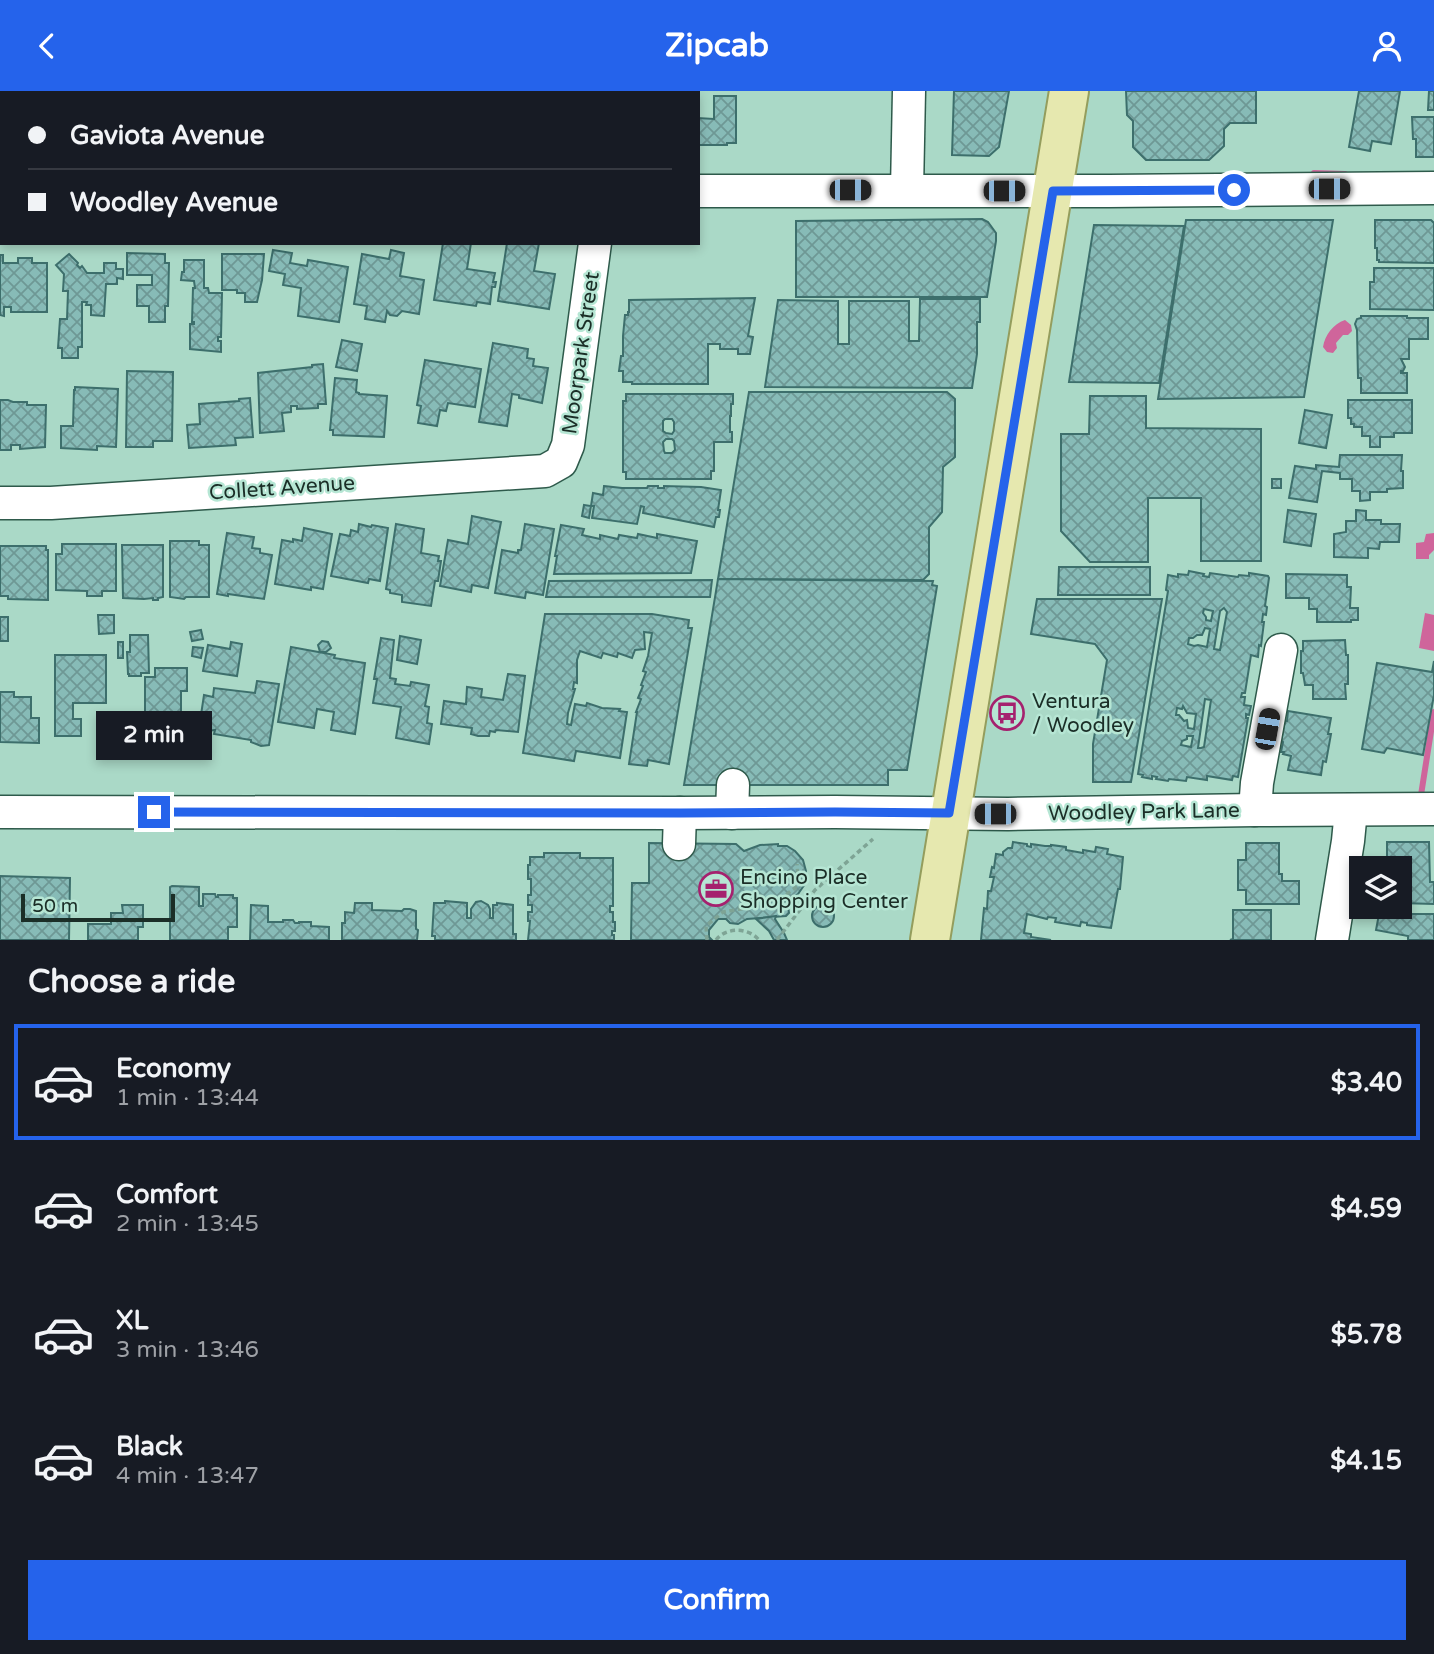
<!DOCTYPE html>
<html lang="en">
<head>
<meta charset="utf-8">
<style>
	:root { --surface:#171b24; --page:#242831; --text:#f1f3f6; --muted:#9ea1a6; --line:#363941; --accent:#2563eb }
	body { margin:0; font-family:"Varela Round",sans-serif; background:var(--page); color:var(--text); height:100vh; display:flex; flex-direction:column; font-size:26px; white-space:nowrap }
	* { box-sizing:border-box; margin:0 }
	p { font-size:23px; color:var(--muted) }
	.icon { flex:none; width:38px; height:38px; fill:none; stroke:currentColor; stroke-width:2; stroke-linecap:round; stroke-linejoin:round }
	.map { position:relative; height:849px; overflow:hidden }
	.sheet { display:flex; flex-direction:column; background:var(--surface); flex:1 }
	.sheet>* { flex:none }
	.banner { position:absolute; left:0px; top:0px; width:700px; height:154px; box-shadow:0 4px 10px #0003; display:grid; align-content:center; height:154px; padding:0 28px; background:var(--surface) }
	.controls { position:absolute; left:1349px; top:765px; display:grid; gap:14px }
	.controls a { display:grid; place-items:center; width:63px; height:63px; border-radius:0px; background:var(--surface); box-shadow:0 4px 10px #0003; font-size:35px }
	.scale { position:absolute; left:21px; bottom:18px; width:154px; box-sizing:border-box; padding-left:7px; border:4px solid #1b2e27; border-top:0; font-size:19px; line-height:24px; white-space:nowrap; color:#1b2e27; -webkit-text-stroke:5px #b6e6d4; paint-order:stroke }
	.end { position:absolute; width:32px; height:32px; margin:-16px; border:9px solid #2563eb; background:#fff; box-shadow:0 0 0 4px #fff }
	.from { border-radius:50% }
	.bubble { position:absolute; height:49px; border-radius:0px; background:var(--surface); box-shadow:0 4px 10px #0003; font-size:23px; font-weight:700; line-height:49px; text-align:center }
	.car { position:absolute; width:21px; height:42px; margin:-21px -10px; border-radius:9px; box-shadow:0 0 5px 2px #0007; background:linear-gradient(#222 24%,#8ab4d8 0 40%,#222 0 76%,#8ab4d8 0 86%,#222 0) }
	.banner b { display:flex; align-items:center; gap:24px; height:66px; font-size:26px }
	.banner b+b { border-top:2px solid var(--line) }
	.banner i { width:18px; height:18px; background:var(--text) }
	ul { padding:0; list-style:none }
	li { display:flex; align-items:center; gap:21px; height:116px; margin:0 14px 10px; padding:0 14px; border:4px solid transparent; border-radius:0px }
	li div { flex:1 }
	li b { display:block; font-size:26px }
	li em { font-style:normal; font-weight:700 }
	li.on { border-color:var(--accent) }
	li>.icon { width:63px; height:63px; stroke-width:1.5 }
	h2 { padding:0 28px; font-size:32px; line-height:84px }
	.primary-button { display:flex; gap:14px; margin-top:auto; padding:14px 28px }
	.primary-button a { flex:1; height:80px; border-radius:0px; background:var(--accent); color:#fff; font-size:28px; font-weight:700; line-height:80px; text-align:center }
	header { display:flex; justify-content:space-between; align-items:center; height:91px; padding:0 28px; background:var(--accent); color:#fff; font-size:32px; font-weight:700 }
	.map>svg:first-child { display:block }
</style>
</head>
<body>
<header><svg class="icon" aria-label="back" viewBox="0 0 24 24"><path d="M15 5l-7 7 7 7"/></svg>Zipcab<svg class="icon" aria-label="person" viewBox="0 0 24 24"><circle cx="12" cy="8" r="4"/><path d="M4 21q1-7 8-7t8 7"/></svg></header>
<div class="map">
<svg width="1434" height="849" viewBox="0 0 1434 849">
	<defs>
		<pattern id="building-cross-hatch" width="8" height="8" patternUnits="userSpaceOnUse" patternTransform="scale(1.75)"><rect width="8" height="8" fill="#87bbb7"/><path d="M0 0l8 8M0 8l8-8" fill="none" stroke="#6e9895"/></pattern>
	</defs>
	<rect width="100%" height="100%" fill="#aad9c7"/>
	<!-- water -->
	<g fill="#cf659b">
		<path d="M1345,229L1351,234L1352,240L1348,244H1343L1336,252L1337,257L1333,262L1327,261L1323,256C1325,244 1333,233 1345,229Z"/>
		<polygon points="1434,442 1434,459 1429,464 1429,468 1416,468 1416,452 1424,451 1426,443"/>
		<polygon points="1425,522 1434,524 1434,560 1419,557"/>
	</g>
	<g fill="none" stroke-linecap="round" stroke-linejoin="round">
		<!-- stream -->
		<g stroke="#cf659b" stroke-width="6">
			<polyline points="1314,82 1345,83"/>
			<polyline points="1425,706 1423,706 1421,704 1434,621"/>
		</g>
	</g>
	<!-- building -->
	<g fill="url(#building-cross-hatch)" stroke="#3d6f6c" stroke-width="2" fill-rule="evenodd">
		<polygon points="954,0 1009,0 999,56 989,65 952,64"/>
		<polygon points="1126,0 1256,0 1256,32 1230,32 1224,38 1224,55 1209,69 1146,69 1133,56 1133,30 1127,24"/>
		<polygon points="1359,0 1400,0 1391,53 1372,50 1370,60 1349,56"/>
		<polygon points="1429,0 1434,0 1434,19 1428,19"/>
		<polygon points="714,5 736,5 736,52 727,52 727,54 698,54 698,27 714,28"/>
		<polygon points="1412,26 1434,26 1434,66 1416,66 1416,48 1413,48"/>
		<polygon points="982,128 988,131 996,142 996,150 987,206 796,206 796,130"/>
		<polygon points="1186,129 1333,129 1304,306 1158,308"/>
		<polygon points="1375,129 1431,129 1434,132 1434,172 1379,171 1379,169 1377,169 1377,157 1375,157"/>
		<polygon points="1094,134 1184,135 1159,292 1069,291"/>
		<polygon points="443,152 471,152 467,178 495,182 493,191 496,191 495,196 492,196 490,213 477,211 476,215 434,209"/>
		<polygon points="507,152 539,152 534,180 555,183 549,218 498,210"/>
		<polygon points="273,159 292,162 290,172 307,175 308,169 348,176 339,231 298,225 301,197 283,194 285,183 269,180"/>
		<polygon points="391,159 404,162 400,185 424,189 419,223 402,220 397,225 390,224 387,220 385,231 365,228 367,215 354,213 362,163 389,168"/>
		<polygon points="127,162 165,163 165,172 169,172 168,215 165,215 165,231 149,231 149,215 137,215 137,194 152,194 152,184 127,184"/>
		<polygon points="69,163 78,172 77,174 80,177 82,175 87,182 104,182 104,172 116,172 116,178 123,178 123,188 117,187 117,193 106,193 104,225 91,224 91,214 86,214 87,211 82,211 82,256 78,256 78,267 62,267 62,257 58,257 60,228 67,228 68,200 63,200 64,183 56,174"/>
		<polygon points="222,163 264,163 262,189 257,211 245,211 245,202 237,202 237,199 222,199"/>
		<polygon points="0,164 3,164 3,172 18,172 18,167 32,167 32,172 47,172 47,221 11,221 11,216 4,216 4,225 0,224"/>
		<polygon points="184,169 204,169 204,197 208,197 209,202 222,202 221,246 218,246 218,250 221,250 221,261 190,258 190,233 194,233 194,231 192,231 193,197 195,197 194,190 181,189 182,181 184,181"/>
		<polygon points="1374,177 1434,177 1434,219 1370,218 1370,191 1374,191"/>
		<polygon points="755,207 748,245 753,246 750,263 738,263 738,258 720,258 720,253 708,253 708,293 632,293 632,291 623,291 623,280 619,280 621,265 623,265 623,245 625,224 628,224 628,221 629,221 629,209"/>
		<polygon points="920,208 980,208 980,231 977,231 977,263 972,297 765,296 778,209 838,210 838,253 849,253 849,210 909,210 909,250 919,250"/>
		<polygon points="1361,225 1407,225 1407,227 1428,227 1428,248 1409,248 1409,268 1401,268 1405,276 1403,280 1401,280 1401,282 1407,282 1407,302 1361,302 1361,287 1358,287 1357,239 1355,233 1357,228 1361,227"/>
		<polygon points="342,249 362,253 357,280 336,276"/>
		<polygon points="493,252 528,258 527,267 534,268 533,275 548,277 542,312 519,307 519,304 512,303 507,335 479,331"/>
		<polygon points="425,269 481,278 475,316 448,312 446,320 440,319 437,335 418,332 421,315 417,314"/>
		<polygon points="323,273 326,313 318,313 318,317 297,318 297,315 291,315 291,321 282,322 284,340 260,342 258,282 312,276 312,274"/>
		<polygon points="127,280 173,281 172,350 153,350 153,356 126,356"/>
		<polygon points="335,287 357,289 356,301 359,302 359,303 387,305 384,346 333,344 333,339 330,339"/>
		<polygon points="75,296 118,298 116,356 97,355 97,359 61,357 61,335 73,335 74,299 75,299"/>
		<polygon points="749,301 947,301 955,308 955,366 943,376 942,421 929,436 929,483 923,489 718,488"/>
		<path d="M626,303H733V313H731V325H730V341H732V351H714V380H711V388H626V381H623V310H626ZM665,328H672L674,331V340L672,343L666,342L663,340V330ZM666,348H672L674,350L675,359L672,362H665L664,360L663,351Z"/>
		<polygon points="1090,305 1146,305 1146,337 1261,338 1261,470 1201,470 1201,407 1148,407 1148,471 1090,471 1061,440 1061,343 1089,343"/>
		<polygon points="250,307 253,346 235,347 236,354 189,357 187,334 200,333 199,313 239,310 239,308"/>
		<polygon points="0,309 8,309 13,311 27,311 27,314 46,314 45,356 20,358 20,354 11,354 11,359 0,359"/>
		<polygon points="1348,309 1412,309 1412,342 1394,342 1394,346 1380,346 1380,356 1370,356 1370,345 1362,345 1362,336 1354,336 1354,333 1351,333 1351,327 1348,327"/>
		<polygon points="1305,319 1332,324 1326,357 1299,352"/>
		<polygon points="1340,364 1402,364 1401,380 1403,380 1403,397 1387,398 1387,401 1370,401 1370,409 1360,410 1360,400 1352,400 1352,388 1340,388 1340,382 1322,380 1317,411 1289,407 1295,375 1316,378 1316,374 1339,376"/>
		<rect x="1272" y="388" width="9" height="9"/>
		<polygon points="604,395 622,397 647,397 648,395 658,395 658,397 664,397 664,395 701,396 721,399 718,419 720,419 719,426 716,426 714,436 643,422 644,416 641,415 637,433 592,427 594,415 591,415 593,402 603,404"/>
		<polygon points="584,414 591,415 589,427 582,425"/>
		<polygon points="1288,419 1316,423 1311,455 1284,451"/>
		<polygon points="1356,419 1366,420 1366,429 1381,429 1381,433 1400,433 1399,451 1380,451 1379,458 1368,457 1368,467 1334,466 1334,443 1346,441 1346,430 1356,430"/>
		<polygon points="472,425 501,431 488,497 472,494 471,501 440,495 448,449 468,453"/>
		<polygon points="359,433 371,436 372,434 388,437 380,490 369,488 368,492 331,485 340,443 350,445 351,439 358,441"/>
		<polygon points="396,433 424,438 421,462 439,465 438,470 441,470 438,490 435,490 431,515 402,511 402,504 390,502 390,499 386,498"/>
		<polygon points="525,433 554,438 543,504 526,501 525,507 495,502 502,459 518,462 518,459 521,459"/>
		<polygon points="561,434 584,438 582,444 600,448 600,444 618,448 619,444 637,447 638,443 657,447 657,443 697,450 691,482 554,483 557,465 555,465"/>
		<polygon points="304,437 332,443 323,498 311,496 311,499 275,493 282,449 293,451 293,448 302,450"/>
		<polygon points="227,442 254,446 252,457 260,458 260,462 272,464 264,508 228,503 228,505 217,503"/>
		<polygon points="170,450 199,450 199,454 209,454 209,506 186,506 184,508 170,506"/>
		<polygon points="62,453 116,453 116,500 102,500 102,505 87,505 87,500 56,499 56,463 62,463"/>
		<polygon points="122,454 163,454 163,506 158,507 158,509 153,509 153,507 144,508 123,507"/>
		<polygon points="0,455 46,455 46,459 48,459 48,509 8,508 8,505 0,505"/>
		<polygon points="1059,476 1150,476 1150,504 1058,504"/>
		<path d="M1189,480L1204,483L1203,485L1209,486L1210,482L1238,486L1239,484L1249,485V482L1268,485L1269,487L1265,515L1267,516L1266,524L1263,523L1262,531H1264L1261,555L1259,554L1258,566L1251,564L1245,602H1242L1241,606H1245L1244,614L1251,615L1249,624L1246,623V627H1248L1238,686L1233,685L1232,689L1207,685V689L1187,686L1186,690L1169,688L1168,690L1156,688L1157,686L1152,685V688L1142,686L1143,684L1138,683L1168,500L1166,499L1168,484L1178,486V483L1188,484ZM1224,517L1227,521L1220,559L1214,558L1220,520ZM1204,518L1213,520L1211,530L1206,529V526L1203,522ZM1205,537L1210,538L1207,556L1198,554L1194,555L1188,553L1189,547H1193L1197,544H1202ZM1205,608L1211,609L1204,656L1201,657H1198ZM1183,615L1187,622L1196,623L1194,638L1188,637L1187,629L1184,630L1179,624H1176L1177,617L1182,618ZM1187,645H1193L1191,656L1181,654L1182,650L1187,648Z"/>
		<polygon points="1286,483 1347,484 1347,496 1351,496 1350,517 1358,517 1358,529 1351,529 1351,531 1317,531 1317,518 1309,518 1309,507 1286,507"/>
		<polygon points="718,488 933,490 932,494 937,495 907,679 888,679 888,694 684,694"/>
		<polygon points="712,489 710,506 546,506 549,490"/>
		<polygon points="1037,508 1162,508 1131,691 1093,691 1093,653 1107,569 1095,553 1031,543"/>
		<polygon points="545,523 652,523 689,529 688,537 692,537 669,673 648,669 647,675 629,673 637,621 636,621 641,608 638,607 643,595 641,594 646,581 643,580 648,565 652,542 644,541 645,558 635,559 632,567 618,562 617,566 603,562 601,567 580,560 577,569 577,592 574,591 573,598 575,598 568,622 567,633 571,634 575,613 586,615 587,612 602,617 620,618 619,620 627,621 620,667 576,660 574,670 523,662"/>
		<polygon points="98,524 114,524 114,542 99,543"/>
		<rect x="0" y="526" width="8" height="24"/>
		<polygon points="201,539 203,548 192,550 190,541"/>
		<polygon points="130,544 148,544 149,582 141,582 141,585 129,585 129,583 128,583 127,561 130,561"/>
		<polygon points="400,545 421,549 417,573 397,569"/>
		<polygon points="381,547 394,549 390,587 396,588 395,593 410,595 411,591 429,594 425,615 429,616 427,632 432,633 429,653 396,647 401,616 373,612 377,588 374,588"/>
		<polygon points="1345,549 1346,564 1348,564 1348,593 1345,593 1346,608 1313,608 1313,594 1305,594 1303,582 1301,582 1301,560 1303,560 1303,550"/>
		<polygon points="322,550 328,551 331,557 326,561 320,561 318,554"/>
		<rect x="118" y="551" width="5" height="16"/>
		<polygon points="231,551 242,553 237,585 203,580 208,554 230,558"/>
		<polygon points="193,556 203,557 201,567 192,565"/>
		<polygon points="291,556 335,564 334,567 365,572 355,643 331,639 334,621 317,618 314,637 278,631"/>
		<polygon points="55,564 106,564 106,612 73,612 73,628 81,628 81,645 55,645"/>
		<polygon points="1434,570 1434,604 1423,664 1387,657 1384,662 1362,658 1377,572 1432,581"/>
		<polygon points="155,577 187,577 187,600 181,600 181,643 159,643 159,629 143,629 143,641 125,641 125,622 145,622 145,586 155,586"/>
		<polygon points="508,583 525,585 518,641 496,639 495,641 490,640 489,645 478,645 471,643 472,637 441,633 444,610 466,613 467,596 482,598 481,606 503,609"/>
		<polygon points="257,590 279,593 269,654 261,655 251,651 251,649 214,643 215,639 207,640 199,637 204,604 213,606 214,597 255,602"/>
		<polygon points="0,601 14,601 14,606 31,606 31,627 39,627 39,652 0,651"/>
		<polygon points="1288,620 1331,627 1328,643 1331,643 1326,671 1323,670 1321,684 1288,679 1291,665 1283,663 1284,661 1281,661 1283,651 1281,650 1285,630 1287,630"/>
		<polygon points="1013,751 1027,753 1027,755 1031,756 1031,753 1045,755 1051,755 1051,754 1066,756 1066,759 1083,762 1083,759 1095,761 1096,756 1108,758 1107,763 1123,766 1120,798 1118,798 1111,837 1087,834 1087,832 1081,831 1080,835 1055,831 1056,827 1048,826 1047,828 1027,823 1024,842 1031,843 1031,846 1051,849 981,849 984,817 987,818 988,800 991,800 994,786 990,786 992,776 994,777 996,763 1003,764 1003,761 1008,757 1012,757"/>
		<polygon points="1387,751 1429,751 1430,791 1434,791 1434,813 1400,812 1400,777 1387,777"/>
		<polygon points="649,752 736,753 744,760 760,754 778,753 778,755 787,755 795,760 803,769 806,780 805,793 798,803 790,809 779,812 779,814 788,815 789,822 786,825 747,828 738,833 730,832 726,828 718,828 709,839 709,846 712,849 631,849 632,792 649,792"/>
		<polygon points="1246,752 1279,752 1279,783 1282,783 1282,790 1299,790 1299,813 1246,813 1246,799 1238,799 1238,769 1246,769"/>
		<polygon points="544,762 580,762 580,767 613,767 613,815 610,815 610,821 613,821 613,831 615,831 615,840 612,840 612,844 614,844 614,849 528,849 530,830 528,830 528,821 532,821 532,814 528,814 528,804 531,804 531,788 528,788 528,774 530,774 530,766 544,766"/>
		<polygon points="0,785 70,787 69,849 0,849"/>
		<polygon points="172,795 199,796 199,815 203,815 203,803 215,803 216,806 218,806 218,804 233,804 233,807 237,807 237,836 228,836 228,849 170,849 170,796"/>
		<polygon points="445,810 467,812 467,827 471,827 471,818 476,811 481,810 488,814 490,818 490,827 493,827 493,814 497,814 497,812 513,814 513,843 516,843 516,849 435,849 435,845 432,845 434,812 445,812"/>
		<polygon points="355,812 372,812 372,819 402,820 404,818 410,818 416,820 416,838 418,839 417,849 342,849 342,832 345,832 345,821 354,822"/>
		<polygon points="122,814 143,814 143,836 138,836 138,849 88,849 88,833 111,833 111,822 123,822"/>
		<polygon points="251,814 268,815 268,831 283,831 283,829 293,829 295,832 299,832 299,831 311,831 311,835 329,836 329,849 250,849"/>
		<circle cx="823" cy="825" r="11"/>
		<polygon points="1380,818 1410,823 1434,823 1434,849 1408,849 1408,845 1376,839"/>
		<polygon points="1233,819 1271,819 1271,849 1230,849 1233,848"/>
		<polygon points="776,825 775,828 784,842 787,849 774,849 769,840 756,828"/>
	</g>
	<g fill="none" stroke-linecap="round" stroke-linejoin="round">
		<!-- minor casing -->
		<g stroke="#2e5a4b" stroke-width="35">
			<g id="minor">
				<polyline points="3,0 3,2"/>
				<polyline points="907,99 909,0"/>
				<polyline points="698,100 1109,100 1434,97"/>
				<polyline points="0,101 2,101"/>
				<polyline points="0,412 51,412 545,380 561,371 568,354 595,152"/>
				<polyline points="1255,719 1257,692 1281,559"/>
				<polyline points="0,721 680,722 835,721 1008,723 1255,719 1434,718"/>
				<polyline points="732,722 733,694"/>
				<polyline points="679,753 680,722"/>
				<polyline points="1332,849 1348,750 1351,719"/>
			</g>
		</g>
		<!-- major casing -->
		<g stroke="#949d5d" stroke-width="42">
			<polyline id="major" points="930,849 1069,0"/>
		</g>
		<!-- path -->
		<g stroke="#7ea495" stroke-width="3.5" stroke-dasharray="5 3.5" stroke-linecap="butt">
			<polyline points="707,849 706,835 723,821 741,818 783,806 795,797 798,787 797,773"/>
			<path d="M716,849C726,836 748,836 759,849"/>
			<polyline points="777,849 815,799 873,748"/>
		</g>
		<!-- minor -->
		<use href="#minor" stroke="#fff" stroke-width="32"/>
		<!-- major -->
		<use href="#major" stroke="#e6e8af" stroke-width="38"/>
	</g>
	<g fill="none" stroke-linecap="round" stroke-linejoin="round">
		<!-- route -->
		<polyline stroke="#2563eb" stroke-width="9" points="154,721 680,722 835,721 949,722 1053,100 1234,99"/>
	</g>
	<!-- icons -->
	<defs>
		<g id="bus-ring" transform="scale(1.75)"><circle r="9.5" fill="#b6e6d4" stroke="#a5216e" stroke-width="1.5"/><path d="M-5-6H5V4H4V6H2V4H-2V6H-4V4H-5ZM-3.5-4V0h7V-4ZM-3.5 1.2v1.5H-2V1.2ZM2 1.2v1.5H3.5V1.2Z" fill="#a5216e"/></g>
		<g id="office-ring" transform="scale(1.75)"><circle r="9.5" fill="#b6e6d4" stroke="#a5216e" stroke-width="1.5"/><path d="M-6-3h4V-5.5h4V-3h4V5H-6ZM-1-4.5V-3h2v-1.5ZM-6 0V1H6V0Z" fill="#a5216e"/></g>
	</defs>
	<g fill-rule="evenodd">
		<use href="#bus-ring" x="1007" y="622"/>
		<use href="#office-ring" x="716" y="798"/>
	</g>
	<g text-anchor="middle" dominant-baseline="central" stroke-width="5" stroke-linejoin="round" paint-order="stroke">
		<!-- street labels -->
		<g font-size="21" fill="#1b2e27" stroke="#b6e6d4">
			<text transform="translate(581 262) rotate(-82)">Moorpark Street</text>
			<text transform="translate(282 397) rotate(-4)">Collett Avenue</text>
			<text transform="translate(1144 721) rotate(-1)">Woodley Park Lane</text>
		</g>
		<!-- poi labels -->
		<g font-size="21" fill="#1b2e27" stroke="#b6e6d4" text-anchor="start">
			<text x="1032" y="610">Ventura<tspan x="1032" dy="24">/ Woodley</tspan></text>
			<text x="740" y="786">Encino Place<tspan x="740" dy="24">Shopping Center</tspan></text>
		</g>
	</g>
</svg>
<div class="controls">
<a><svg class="icon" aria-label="layers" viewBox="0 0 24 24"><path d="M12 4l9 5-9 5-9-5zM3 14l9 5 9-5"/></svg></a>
</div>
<div class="scale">50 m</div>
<i class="end from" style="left:1234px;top:99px"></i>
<i class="end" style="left:154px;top:721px"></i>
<div class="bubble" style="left:96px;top:620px;width:116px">2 min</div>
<i class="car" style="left:1329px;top:98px;rotate:90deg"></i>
<i class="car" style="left:850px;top:99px;rotate:90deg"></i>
<i class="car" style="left:1004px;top:100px;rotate:90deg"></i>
<i class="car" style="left:1267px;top:638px;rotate:10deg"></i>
<i class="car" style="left:995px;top:723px;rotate:270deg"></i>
<div class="banner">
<b><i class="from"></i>Gaviota Avenue</b>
<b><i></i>Woodley Avenue</b>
</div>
</div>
<section class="sheet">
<h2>Choose a ride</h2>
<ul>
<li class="on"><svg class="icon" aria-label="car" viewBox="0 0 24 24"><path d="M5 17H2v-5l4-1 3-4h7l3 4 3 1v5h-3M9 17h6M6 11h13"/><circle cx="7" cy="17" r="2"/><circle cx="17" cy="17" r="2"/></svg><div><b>Economy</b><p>1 min · 13:44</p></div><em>$3.40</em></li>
<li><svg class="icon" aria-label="car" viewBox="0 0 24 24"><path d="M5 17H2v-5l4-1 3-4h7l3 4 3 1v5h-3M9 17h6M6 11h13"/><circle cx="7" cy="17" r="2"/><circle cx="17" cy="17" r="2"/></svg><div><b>Comfort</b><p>2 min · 13:45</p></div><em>$4.59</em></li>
<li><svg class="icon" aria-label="car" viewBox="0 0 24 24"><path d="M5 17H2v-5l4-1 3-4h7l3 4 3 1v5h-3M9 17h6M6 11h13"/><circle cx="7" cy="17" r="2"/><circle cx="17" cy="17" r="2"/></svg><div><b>XL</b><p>3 min · 13:46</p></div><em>$5.78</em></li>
<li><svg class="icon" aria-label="car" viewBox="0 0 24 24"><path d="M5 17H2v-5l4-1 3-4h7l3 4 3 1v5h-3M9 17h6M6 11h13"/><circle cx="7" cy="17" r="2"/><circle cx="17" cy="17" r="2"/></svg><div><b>Black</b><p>4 min · 13:47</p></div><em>$4.15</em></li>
</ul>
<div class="primary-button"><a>Confirm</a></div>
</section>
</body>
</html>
